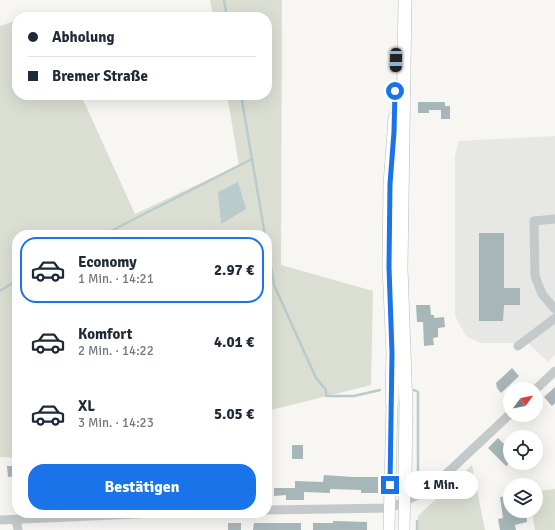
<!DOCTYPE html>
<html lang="de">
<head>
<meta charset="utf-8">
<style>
	:root { --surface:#fff; --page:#f2f2f3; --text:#1f2937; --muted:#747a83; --line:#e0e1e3; --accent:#1a73e8 }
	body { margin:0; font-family:Signika,sans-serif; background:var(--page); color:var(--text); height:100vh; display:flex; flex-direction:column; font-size:15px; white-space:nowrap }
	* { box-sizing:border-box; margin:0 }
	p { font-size:13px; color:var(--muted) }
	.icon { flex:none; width:22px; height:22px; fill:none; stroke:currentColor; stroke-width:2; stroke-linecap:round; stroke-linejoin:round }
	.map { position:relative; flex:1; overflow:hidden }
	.details { position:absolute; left:12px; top:230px; width:260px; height:288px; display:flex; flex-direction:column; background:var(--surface); border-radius:16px; box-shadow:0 4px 16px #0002 }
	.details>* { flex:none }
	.top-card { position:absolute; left:12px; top:12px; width:260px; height:88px; border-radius:16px; box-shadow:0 4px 16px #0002; display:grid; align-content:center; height:88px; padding:0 16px; background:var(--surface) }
	.needle { width:26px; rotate:58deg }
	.fabs { position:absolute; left:503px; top:382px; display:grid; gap:8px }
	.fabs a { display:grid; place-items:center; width:40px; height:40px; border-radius:50%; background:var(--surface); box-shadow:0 4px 16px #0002; font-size:20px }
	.end { position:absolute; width:18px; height:18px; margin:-9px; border:5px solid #1a73e8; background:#fff; box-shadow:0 0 0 2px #fff }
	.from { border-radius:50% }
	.bubble { position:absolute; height:28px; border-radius:14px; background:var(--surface); box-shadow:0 4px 16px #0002; font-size:13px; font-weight:800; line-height:28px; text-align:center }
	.car { position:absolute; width:12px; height:24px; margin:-12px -6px; border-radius:5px; box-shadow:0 0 3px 1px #0007; background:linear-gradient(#222 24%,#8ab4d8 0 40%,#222 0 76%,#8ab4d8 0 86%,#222 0) }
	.top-card b { display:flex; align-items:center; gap:14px; height:38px; font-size:15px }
	.top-card b+b { border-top:1px solid var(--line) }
	.top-card i { width:10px; height:10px; background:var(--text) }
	ul { padding:7px 0 0; list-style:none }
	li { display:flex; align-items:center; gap:12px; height:66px; margin:0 8px 6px; padding:0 8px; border:2px solid transparent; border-radius:16px }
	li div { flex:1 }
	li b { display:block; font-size:15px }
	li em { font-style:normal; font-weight:800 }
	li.on { border-color:var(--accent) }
	li>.icon { width:36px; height:36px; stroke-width:1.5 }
	.cta { display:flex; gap:8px; margin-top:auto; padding:8px 16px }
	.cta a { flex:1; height:46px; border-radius:16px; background:var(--accent); color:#fff; font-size:16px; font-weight:800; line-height:46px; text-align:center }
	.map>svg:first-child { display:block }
</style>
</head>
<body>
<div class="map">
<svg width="555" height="530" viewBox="0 0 555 530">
	<rect width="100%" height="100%" fill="#f7f6f3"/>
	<!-- built -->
	<polygon fill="#e7e7e6" points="555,136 555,354 548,362 528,343 481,343 466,336 455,316 455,156 459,141"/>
	<!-- green -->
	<g fill="#dbdfd3">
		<polygon points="210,0 282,0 281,265 373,291 371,385 267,411 267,235 17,235 17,458 0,457 0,26 17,20 17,95 81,95 135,214 239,165 227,95 267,95 267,17 213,17"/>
		<polygon points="472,465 485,530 418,530 418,516"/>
		<polygon points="555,489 555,530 535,530 532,511 536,511 536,491"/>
	</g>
	<!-- water -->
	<polygon fill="#b9cbcb" points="238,182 246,209 221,224 218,192"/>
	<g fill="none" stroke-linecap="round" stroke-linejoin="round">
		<!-- stream -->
		<g stroke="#b9cbcb" stroke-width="2.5">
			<polyline points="224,0 227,17"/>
			<polyline points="241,95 265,235"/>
			<polyline points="103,235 252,159"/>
			<polyline points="267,244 274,285 316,378 326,390 326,396 354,396 380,390"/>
			<polyline points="0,291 17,280"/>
			<polyline points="414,390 418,392 418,477"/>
			<polyline points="417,521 417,530"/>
		</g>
	</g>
	<!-- building -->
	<g fill="#a7b6b8">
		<polygon points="418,102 445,102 445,106 450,106 450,119 441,119 441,110 429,110 429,113 418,113"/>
		<polygon points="479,233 504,233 504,288 520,288 520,305 504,305 503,321 479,321"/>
		<polygon points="416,305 430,305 431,315 434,315 434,318 444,317 445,327 438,328 438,337 433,338 434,345 424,346 423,322 417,322"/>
		<polygon points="512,368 519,376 501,393 497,388 496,383"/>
		<polygon points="555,387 555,403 552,406 544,397"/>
		<polygon points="498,438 510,450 510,463 506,466 488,448"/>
		<rect x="292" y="445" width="11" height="14"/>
		<polygon points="7,466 17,466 17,476 8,477"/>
		<polygon points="324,475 353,477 378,477 378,493 361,493 361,490 330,489 330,493 304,492 304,500 286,500 286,495 274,496 274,488 295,488 295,481 323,482"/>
		<polygon points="510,496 510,511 526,511 527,522 515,525 516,530 500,530 498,519 503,518 500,497"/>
		<polygon points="333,521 367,522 367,530 313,530 313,523 333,523"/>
		<rect x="228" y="523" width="13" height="7"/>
		<polygon points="254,523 301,523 301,530 253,530"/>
	</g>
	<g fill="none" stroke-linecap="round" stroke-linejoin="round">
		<!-- major casing -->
		<g stroke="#b4bcbe" stroke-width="12">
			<g id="major">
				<polyline points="389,530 392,402"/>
				<polyline points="404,530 405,475"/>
			</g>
		</g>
		<!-- highway casing -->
		<g stroke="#b6bcbd" stroke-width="14">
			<g id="highway">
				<polyline points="405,0 401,268 406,407 405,475"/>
				<polyline points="392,402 393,353 389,267 390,185 395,118"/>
			</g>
		</g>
		<!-- minor -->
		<g stroke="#c4cacc" stroke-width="9">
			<polyline points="555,219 534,221 535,276 542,294 555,309"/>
			<polyline points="518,346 555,318"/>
			<polyline points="536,389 555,371"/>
			<polyline points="267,510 390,508 429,490 510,414"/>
			<polyline points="0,520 159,513"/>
			<polyline points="16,520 18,530"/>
		</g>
		<!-- major -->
		<use href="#major" stroke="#fff" stroke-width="11"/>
		<!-- highway -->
		<use href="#highway" stroke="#fff" stroke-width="13"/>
	</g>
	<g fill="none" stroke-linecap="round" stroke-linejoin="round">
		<!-- route -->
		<polyline stroke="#1a73e8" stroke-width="5" points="390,485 392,353 389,267 390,184 394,132 395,91"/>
	</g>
</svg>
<div class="fabs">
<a><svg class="needle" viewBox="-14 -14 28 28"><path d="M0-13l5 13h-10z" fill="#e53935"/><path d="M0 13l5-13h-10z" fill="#747a83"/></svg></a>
<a><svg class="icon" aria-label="locate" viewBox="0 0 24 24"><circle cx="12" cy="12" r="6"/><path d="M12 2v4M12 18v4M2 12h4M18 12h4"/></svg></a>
<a><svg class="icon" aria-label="layers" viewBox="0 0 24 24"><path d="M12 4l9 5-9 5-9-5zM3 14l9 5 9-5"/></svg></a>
</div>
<i class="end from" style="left:395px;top:91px"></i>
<i class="end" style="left:390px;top:485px"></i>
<div class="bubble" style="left:404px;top:471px;width:74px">1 Min.</div>
<i class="car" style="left:396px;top:60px;rotate:181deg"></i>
<div class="top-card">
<b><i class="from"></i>Abholung</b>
<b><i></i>Bremer Straße</b>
</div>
<section class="details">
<ul>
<li class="on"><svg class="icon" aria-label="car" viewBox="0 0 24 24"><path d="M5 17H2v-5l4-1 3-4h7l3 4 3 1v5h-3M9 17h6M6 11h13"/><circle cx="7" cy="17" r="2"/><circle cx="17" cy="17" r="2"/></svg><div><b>Economy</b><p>1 Min. · 14:21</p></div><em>2.97 €</em></li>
<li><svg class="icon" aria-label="car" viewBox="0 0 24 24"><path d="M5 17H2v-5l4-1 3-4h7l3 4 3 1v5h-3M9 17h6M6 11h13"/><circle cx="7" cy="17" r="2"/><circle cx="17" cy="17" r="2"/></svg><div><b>Komfort</b><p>2 Min. · 14:22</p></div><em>4.01 €</em></li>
<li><svg class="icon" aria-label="car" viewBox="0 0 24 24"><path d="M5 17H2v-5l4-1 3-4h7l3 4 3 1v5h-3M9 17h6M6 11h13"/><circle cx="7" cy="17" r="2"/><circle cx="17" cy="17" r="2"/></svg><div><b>XL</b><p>3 Min. · 14:23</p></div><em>5.05 €</em></li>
</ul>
<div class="cta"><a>Bestätigen</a></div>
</section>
</div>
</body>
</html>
